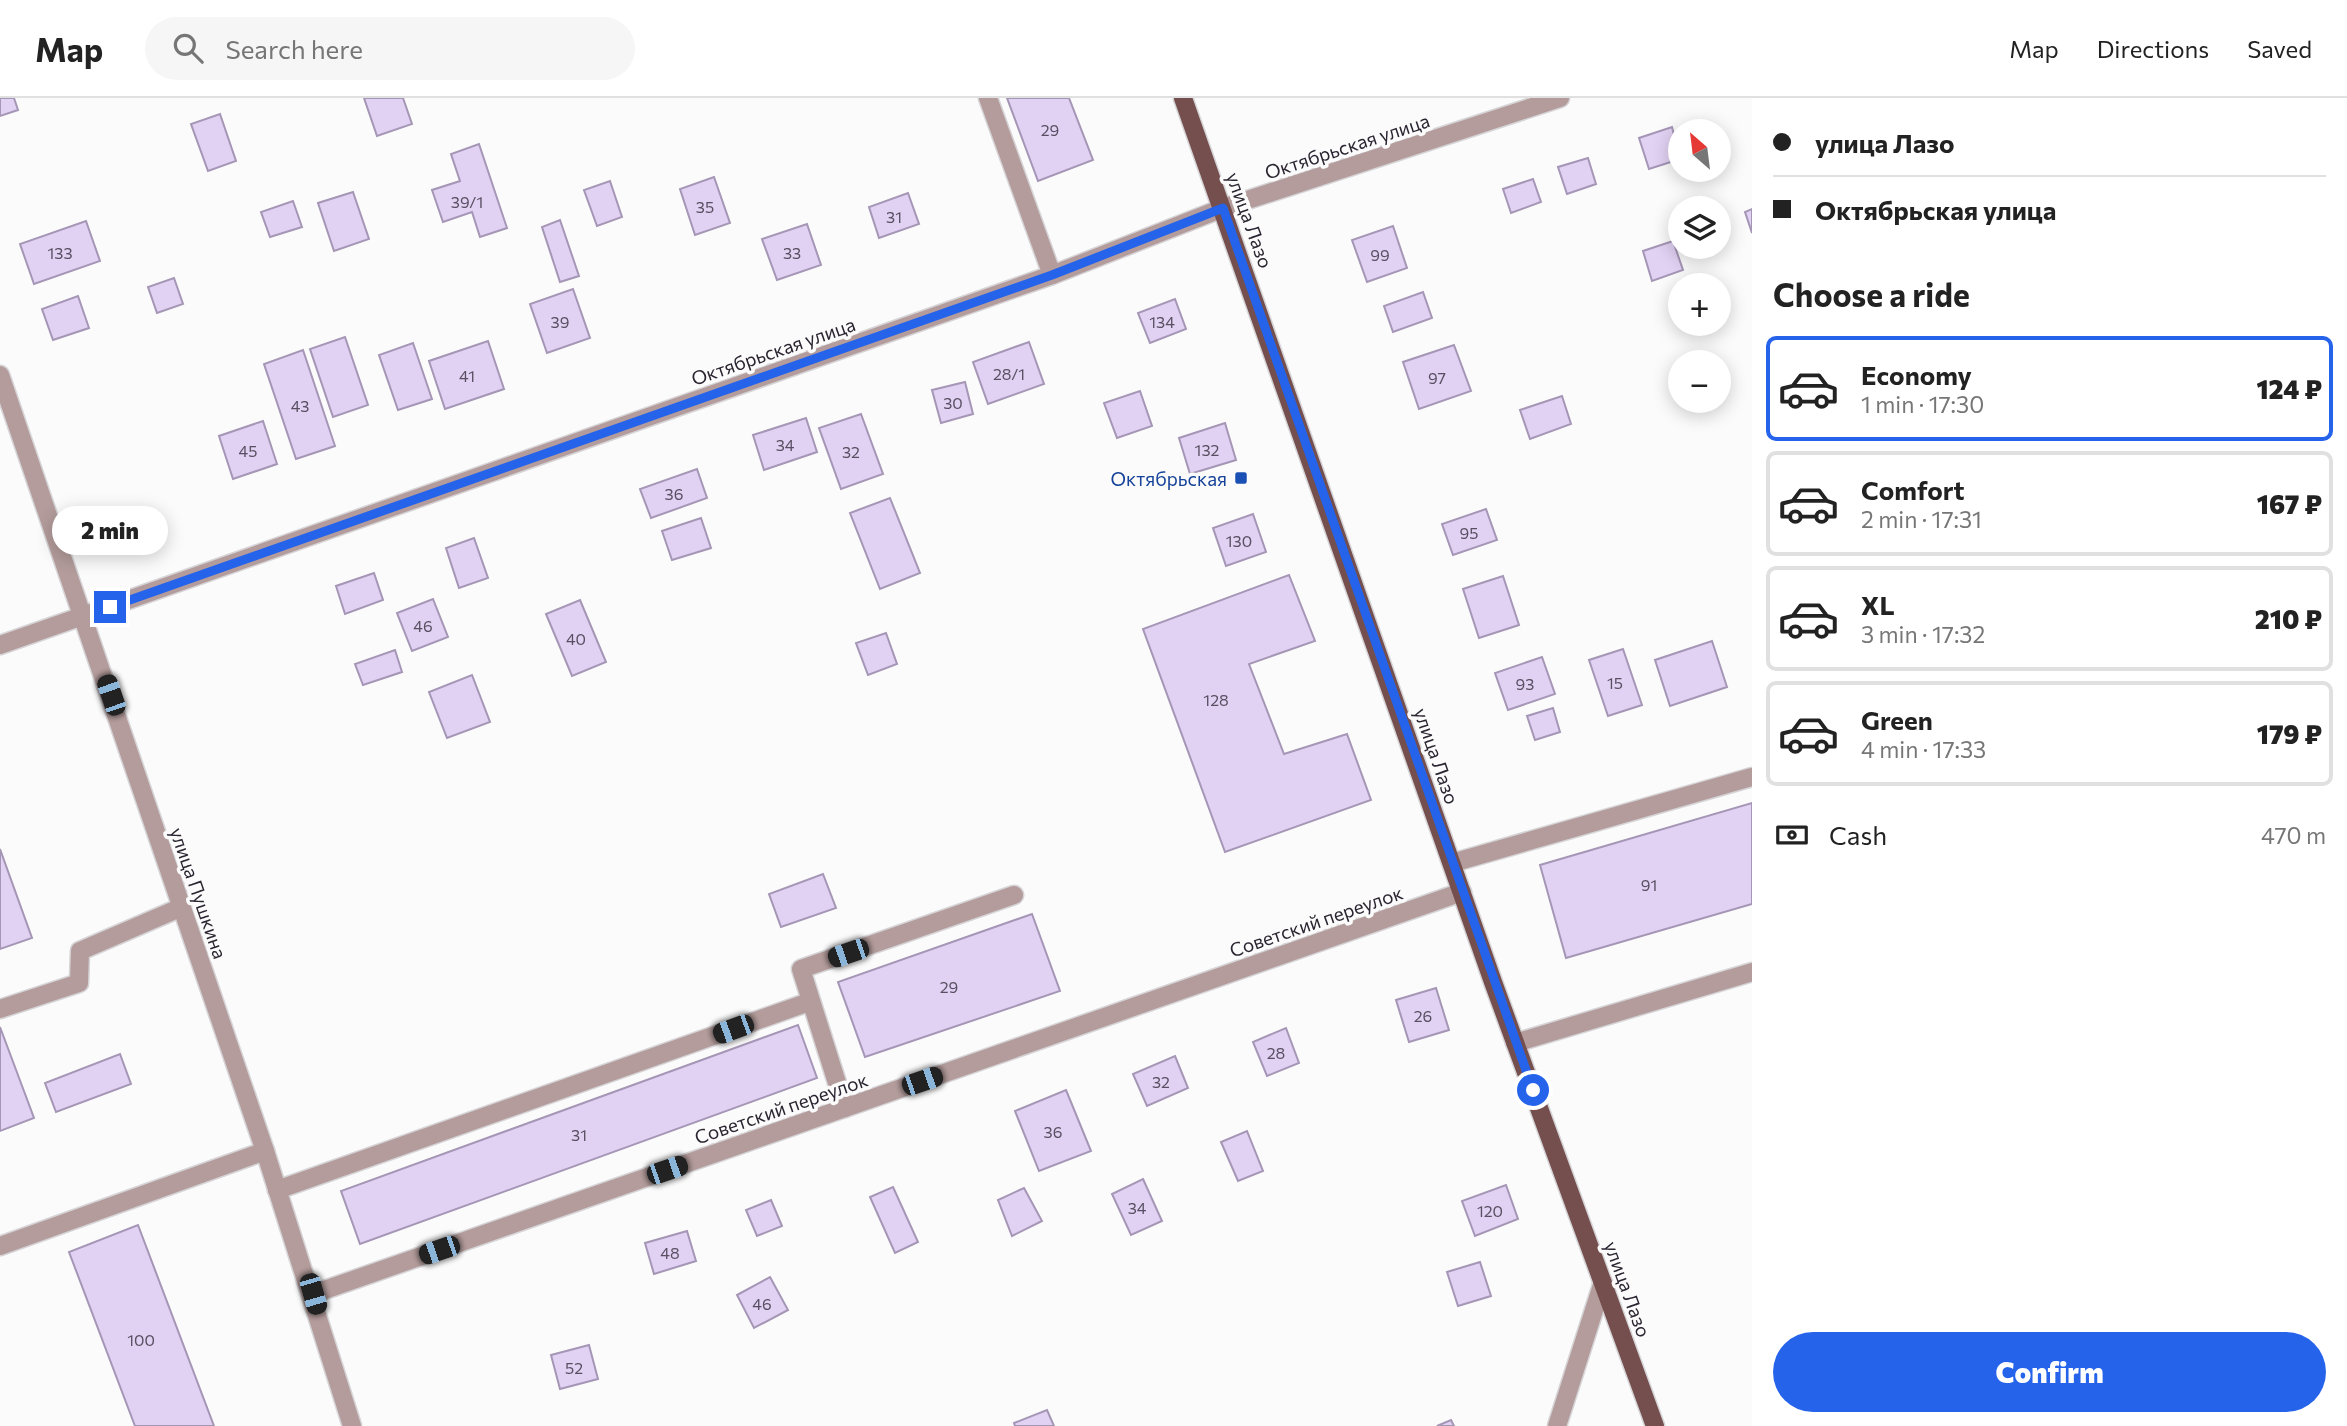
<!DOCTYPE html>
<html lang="en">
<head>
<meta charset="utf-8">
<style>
	:root { --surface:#fff; --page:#f6f6f6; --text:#222; --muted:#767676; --line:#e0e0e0; --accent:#2563eb }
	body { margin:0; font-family:Commissioner,sans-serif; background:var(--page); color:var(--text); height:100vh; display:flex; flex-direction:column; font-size:26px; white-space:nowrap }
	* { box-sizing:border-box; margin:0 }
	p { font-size:23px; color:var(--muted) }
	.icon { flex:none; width:38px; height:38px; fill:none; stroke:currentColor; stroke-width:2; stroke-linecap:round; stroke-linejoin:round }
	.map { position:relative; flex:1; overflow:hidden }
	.drawer { display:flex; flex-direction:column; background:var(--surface); width:595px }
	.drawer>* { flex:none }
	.top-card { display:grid; align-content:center; height:154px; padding:0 21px; background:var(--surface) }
	.needle { width:46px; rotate:332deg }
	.buttons { position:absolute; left:1668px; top:21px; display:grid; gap:14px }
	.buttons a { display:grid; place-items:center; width:63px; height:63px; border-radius:50%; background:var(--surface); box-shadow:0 4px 18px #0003; font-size:35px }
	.end { position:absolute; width:32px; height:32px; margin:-16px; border:9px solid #2563eb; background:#fff; box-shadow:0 0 0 4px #fff }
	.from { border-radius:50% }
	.bubble { position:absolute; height:49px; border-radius:24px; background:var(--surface); box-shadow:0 4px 18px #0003; font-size:23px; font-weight:800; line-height:49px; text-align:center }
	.car { position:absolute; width:21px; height:42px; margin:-21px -10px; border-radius:9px; box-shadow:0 0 5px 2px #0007; background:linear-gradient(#222 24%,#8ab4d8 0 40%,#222 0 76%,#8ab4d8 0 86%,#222 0) }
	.top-card b { display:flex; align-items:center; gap:24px; height:66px; font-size:26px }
	.top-card b+b { border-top:2px solid var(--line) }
	.top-card i { width:18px; height:18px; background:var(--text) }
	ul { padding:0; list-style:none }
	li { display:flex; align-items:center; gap:21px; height:105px; margin:0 14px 10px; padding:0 7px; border:4px solid var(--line); border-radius:10px }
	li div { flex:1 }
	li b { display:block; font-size:26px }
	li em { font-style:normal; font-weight:800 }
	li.current { border-color:var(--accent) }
	li>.icon { width:63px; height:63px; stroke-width:1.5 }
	h2 { padding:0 21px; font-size:32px; line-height:84px }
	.pay { display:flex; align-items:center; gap:18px; height:77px; padding:0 21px; font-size:26px }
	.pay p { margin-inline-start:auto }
	.button { display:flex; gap:14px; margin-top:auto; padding:14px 21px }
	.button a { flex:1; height:80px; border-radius:42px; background:var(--accent); color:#fff; font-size:28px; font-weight:800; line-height:80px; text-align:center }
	header { display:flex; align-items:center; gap:42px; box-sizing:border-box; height:98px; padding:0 35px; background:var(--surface); border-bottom:2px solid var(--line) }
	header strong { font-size:33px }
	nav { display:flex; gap:38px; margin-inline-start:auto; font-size:24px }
	.search { width:490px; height:63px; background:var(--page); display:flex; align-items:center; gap:18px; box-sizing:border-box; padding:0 24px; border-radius:38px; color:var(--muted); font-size:26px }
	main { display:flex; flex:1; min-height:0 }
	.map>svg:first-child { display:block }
</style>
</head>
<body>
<header>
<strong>Map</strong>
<div class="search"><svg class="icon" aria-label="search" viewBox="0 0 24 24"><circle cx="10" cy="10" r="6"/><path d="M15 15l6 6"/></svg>Search here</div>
<nav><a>Map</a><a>Directions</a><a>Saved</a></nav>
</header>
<main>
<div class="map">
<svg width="1752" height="1328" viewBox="0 0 1752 1328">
	<rect width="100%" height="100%" fill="#fbfbfb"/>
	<!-- building -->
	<g fill="#e1d1f3" stroke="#a596b6" stroke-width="2">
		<polygon points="0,0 14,0 18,12 0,18"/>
		<polygon points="364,0 403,0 412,26 377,38"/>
		<polygon points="1007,0 1069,0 1093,62 1038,83"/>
		<polygon points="220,16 236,63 208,73 191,26"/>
		<polygon points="1672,29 1680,61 1649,71 1639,40"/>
		<polygon points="479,46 507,130 480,139 472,114 443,124 432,92 460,83 451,56"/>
		<polygon points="1588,60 1596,86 1567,96 1558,69"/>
		<polygon points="714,79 730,125 695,137 680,91"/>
		<polygon points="1533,81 1541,104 1511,115 1503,91"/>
		<polygon points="610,83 622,119 597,128 584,92"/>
		<polygon points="353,94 369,141 334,153 318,105"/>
		<polygon points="908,95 919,126 879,140 869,109"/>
		<polygon points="293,103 302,129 270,139 261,114"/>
		<polygon points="1752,111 1752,135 1745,114"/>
		<polygon points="560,122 579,178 560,184 542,129"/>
		<polygon points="86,123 100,163 34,186 20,146"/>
		<polygon points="807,126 821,167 777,182 762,141"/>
		<polygon points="1393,128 1407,170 1367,184 1352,142"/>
		<polygon points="1673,143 1683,172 1652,183 1643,153"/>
		<polygon points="174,180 183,206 157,215 148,189"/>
		<polygon points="573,191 590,240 547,255 530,206"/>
		<polygon points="1423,194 1432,220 1393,234 1384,208"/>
		<polygon points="78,198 89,230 53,242 42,211"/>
		<polygon points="1175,201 1186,231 1150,245 1138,215"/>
		<polygon points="345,239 368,307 333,319 310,251"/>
		<polygon points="488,243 504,291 445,311 429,263"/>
		<polygon points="1029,244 1044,286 988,306 973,264"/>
		<polygon points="413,245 432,301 398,312 379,257"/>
		<polygon points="1454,247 1471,293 1419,311 1403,264"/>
		<polygon points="303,252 335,348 296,361 264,266"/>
		<polygon points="965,284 973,316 941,325 932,292"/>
		<polygon points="1140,293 1152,328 1117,340 1104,305"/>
		<polygon points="1562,298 1571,326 1530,341 1520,312"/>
		<polygon points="861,316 883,376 841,391 819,330"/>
		<polygon points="806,320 817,354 764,372 753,337"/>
		<polygon points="263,323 277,366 233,381 219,338"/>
		<polygon points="1225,325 1236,362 1190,376 1179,340"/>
		<polygon points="697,371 707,400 651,420 640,391"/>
		<polygon points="890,400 920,475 880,491 850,415"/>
		<polygon points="1486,411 1497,442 1453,457 1442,426"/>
		<polygon points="1253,416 1266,454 1226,468 1213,430"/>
		<polygon points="701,420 711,450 672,462 662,433"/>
		<polygon points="474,440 488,480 459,490 446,450"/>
		<polygon points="374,475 383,502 345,516 336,488"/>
		<polygon points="1289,477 1315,543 1249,566 1284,656 1347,636 1371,702 1225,754 1143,531"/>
		<polygon points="1503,478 1519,527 1479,540 1463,491"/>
		<polygon points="433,501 448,539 412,553 397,515"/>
		<polygon points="580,502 606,564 572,578 546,516"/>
		<polygon points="886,535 897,566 868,577 856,545"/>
		<polygon points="1712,543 1727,589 1670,608 1655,562"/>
		<polygon points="1623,551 1642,607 1608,618 1589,562"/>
		<polygon points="395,552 402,574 363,587 355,566"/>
		<polygon points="1542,559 1555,596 1508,612 1495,575"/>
		<polygon points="472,577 490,624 447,640 429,594"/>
		<polygon points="1553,610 1560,634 1535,642 1527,618"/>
		<polygon points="1752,705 1752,806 1566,860 1540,767"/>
		<polygon points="0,751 32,840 0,851"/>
		<polygon points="823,776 836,810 781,829 769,796"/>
		<polygon points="1032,816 1060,893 865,959 838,884"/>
		<polygon points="1436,890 1449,932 1409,944 1396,902"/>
		<polygon points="798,927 817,980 360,1146 341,1093"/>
		<polygon points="0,929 34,1020 0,1033"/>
		<polygon points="1286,930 1299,965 1267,978 1253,944"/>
		<polygon points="120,956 131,986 56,1014 45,985"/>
		<polygon points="1175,958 1188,990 1147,1008 1133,976"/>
		<polygon points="1066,992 1091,1053 1039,1073 1015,1013"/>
		<polygon points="1247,1033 1263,1073 1238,1083 1221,1044"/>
		<polygon points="1143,1081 1162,1123 1131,1137 1112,1096"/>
		<polygon points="1506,1087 1518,1121 1475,1138 1462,1103"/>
		<polygon points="893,1089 918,1144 895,1155 870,1099"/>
		<polygon points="1024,1090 1042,1123 1012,1138 998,1102"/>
		<polygon points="771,1102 782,1128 757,1138 746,1112"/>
		<polygon points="138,1127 214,1328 135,1328 69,1154"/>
		<polygon points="687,1133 696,1163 654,1176 645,1145"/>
		<polygon points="1480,1164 1491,1198 1458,1208 1447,1174"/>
		<polygon points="770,1179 788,1212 754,1230 737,1197"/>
		<polygon points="589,1247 598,1281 560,1291 551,1257"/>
		<polygon points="1047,1312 1054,1328 1015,1328 1014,1325"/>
		<polygon points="1451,1322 1454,1328 1437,1328"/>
	</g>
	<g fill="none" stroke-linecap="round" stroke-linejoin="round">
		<!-- minor casing -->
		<g stroke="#d6d4d7" stroke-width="21">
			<g id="minor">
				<polyline points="988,0 1052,177"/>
				<polyline points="0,277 265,1053 352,1328"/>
				<polyline points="0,547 1052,177 1223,110 1560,0"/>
				<polyline points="1452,765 1752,679"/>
				<polyline points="0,911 79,885 80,853 182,809"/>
				<polyline points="1515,945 1752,874"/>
				<polyline points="845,1010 801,871 1014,797"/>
				<polyline points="277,1092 809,904"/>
				<polyline points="0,1148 265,1053"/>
				<polyline points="313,1196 1462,794"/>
				<polyline points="1557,1328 1603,1184"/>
			</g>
		</g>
		<!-- major casing -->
		<g stroke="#d6d4d7" stroke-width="21">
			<polyline id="major" points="1183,0 1493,884 1655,1328"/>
		</g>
		<!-- minor -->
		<use href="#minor" stroke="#b39c9b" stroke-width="18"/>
		<!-- major -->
		<use href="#major" stroke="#744f4e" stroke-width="18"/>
	</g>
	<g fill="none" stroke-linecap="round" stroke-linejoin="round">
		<!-- route -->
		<polyline stroke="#2563eb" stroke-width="9" points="110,509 1052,177 1223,110 1533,992"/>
	</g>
	<!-- markers -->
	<rect fill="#1a4fb4" stroke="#fbfbfb" stroke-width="2.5" x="1234" y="373" width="14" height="14" rx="3.5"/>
	<g text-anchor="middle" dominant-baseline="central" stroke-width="7" stroke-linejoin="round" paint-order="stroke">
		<!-- number labels -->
		<g font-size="16" fill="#585062">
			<text x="1050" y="31">29</text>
			<text x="467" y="103">39/1</text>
			<text x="705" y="108">35</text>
			<text x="894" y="118">31</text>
			<text x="60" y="154">133</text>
			<text x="792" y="154">33</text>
			<text x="1380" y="156">99</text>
			<text x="560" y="223">39</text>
			<text x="1162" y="223">134</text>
			<text x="1009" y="275">28/1</text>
			<text x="467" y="277">41</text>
			<text x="1437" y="279">97</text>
			<text x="953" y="304">30</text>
			<text x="300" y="307">43</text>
			<text x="785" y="346">34</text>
			<text x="1207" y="351">132</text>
			<text x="248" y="352">45</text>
			<text x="851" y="353">32</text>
			<text x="674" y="395">36</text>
			<text x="1469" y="434">95</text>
			<text x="1239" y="442">130</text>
			<text x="423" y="527">46</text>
			<text x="576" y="540">40</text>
			<text x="1615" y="584">15</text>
			<text x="1525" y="585">93</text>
			<text x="1216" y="601">128</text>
			<text x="1649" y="786">91</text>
			<text x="949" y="888">29</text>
			<text x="1423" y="917">26</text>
			<text x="1276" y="954">28</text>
			<text x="1161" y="983">32</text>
			<text x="1053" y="1033">36</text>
			<text x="579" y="1036">31</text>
			<text x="1137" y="1109">34</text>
			<text x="1490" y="1112">120</text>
			<text x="670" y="1154">48</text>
			<text x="762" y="1205">46</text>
			<text x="141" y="1241">100</text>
			<text x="574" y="1269">52</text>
		</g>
		<!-- street labels -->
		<g font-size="19" fill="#2b2531" stroke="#fbfbfb">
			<text transform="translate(1347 48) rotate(-18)">Октябрьская улица</text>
			<text transform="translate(1250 122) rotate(70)">улица Лазо</text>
			<text transform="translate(773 253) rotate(-19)">Октябрьская улица</text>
			<text transform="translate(1437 658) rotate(71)">улица Лазо</text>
			<text transform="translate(199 795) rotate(71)">улица Пушкина</text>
			<text transform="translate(1316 823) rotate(-19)">Советский переулок</text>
			<text transform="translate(781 1010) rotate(-19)">Советский переулок</text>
			<text transform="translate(1628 1191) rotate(70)">улица Лазо</text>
		</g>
		<!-- transit labels -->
		<g font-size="19" fill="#164399" stroke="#fbfbfb" text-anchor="end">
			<text x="1227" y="380">Октябрьская</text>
		</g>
	</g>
</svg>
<div class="buttons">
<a><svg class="needle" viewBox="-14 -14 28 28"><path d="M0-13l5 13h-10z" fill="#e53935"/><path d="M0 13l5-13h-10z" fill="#767676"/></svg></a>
<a><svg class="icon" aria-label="layers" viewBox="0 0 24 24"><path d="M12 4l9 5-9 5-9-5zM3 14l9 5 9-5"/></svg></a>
<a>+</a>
<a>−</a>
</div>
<i class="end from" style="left:1533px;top:992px"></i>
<i class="end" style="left:110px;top:509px"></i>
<div class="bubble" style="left:52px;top:408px;width:116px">2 min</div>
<i class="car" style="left:111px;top:597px;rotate:341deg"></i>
<i class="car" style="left:848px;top:855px;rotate:251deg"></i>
<i class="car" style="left:733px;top:931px;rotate:250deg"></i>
<i class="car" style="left:922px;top:983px;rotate:71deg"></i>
<i class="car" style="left:667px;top:1072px;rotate:71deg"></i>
<i class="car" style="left:439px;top:1152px;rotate:251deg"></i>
<i class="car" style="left:313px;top:1196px;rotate:164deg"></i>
</div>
<section class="drawer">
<div class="top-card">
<b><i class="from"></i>улица Лазо</b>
<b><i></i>Октябрьская улица</b>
</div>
<h2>Choose a ride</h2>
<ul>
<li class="current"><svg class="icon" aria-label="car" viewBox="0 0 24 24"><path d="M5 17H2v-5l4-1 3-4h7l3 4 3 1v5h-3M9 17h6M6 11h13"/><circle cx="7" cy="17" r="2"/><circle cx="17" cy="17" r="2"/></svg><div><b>Economy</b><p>1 min · 17:30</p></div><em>124 ₽</em></li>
<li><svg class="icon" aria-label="car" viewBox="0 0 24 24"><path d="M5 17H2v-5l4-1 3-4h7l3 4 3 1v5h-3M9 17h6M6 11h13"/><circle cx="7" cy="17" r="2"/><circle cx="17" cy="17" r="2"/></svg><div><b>Comfort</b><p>2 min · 17:31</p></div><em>167 ₽</em></li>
<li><svg class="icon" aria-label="car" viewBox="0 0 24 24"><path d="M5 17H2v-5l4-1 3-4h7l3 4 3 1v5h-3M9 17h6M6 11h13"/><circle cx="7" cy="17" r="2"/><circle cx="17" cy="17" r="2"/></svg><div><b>XL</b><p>3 min · 17:32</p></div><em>210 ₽</em></li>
<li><svg class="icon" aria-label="car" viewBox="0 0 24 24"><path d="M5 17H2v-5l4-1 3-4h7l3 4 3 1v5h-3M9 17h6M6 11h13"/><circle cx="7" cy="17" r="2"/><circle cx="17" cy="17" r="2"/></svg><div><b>Green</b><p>4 min · 17:33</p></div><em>179 ₽</em></li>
</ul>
<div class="pay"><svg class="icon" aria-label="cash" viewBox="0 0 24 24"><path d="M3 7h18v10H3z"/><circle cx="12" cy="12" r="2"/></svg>Cash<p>470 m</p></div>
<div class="button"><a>Confirm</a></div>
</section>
</main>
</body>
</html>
